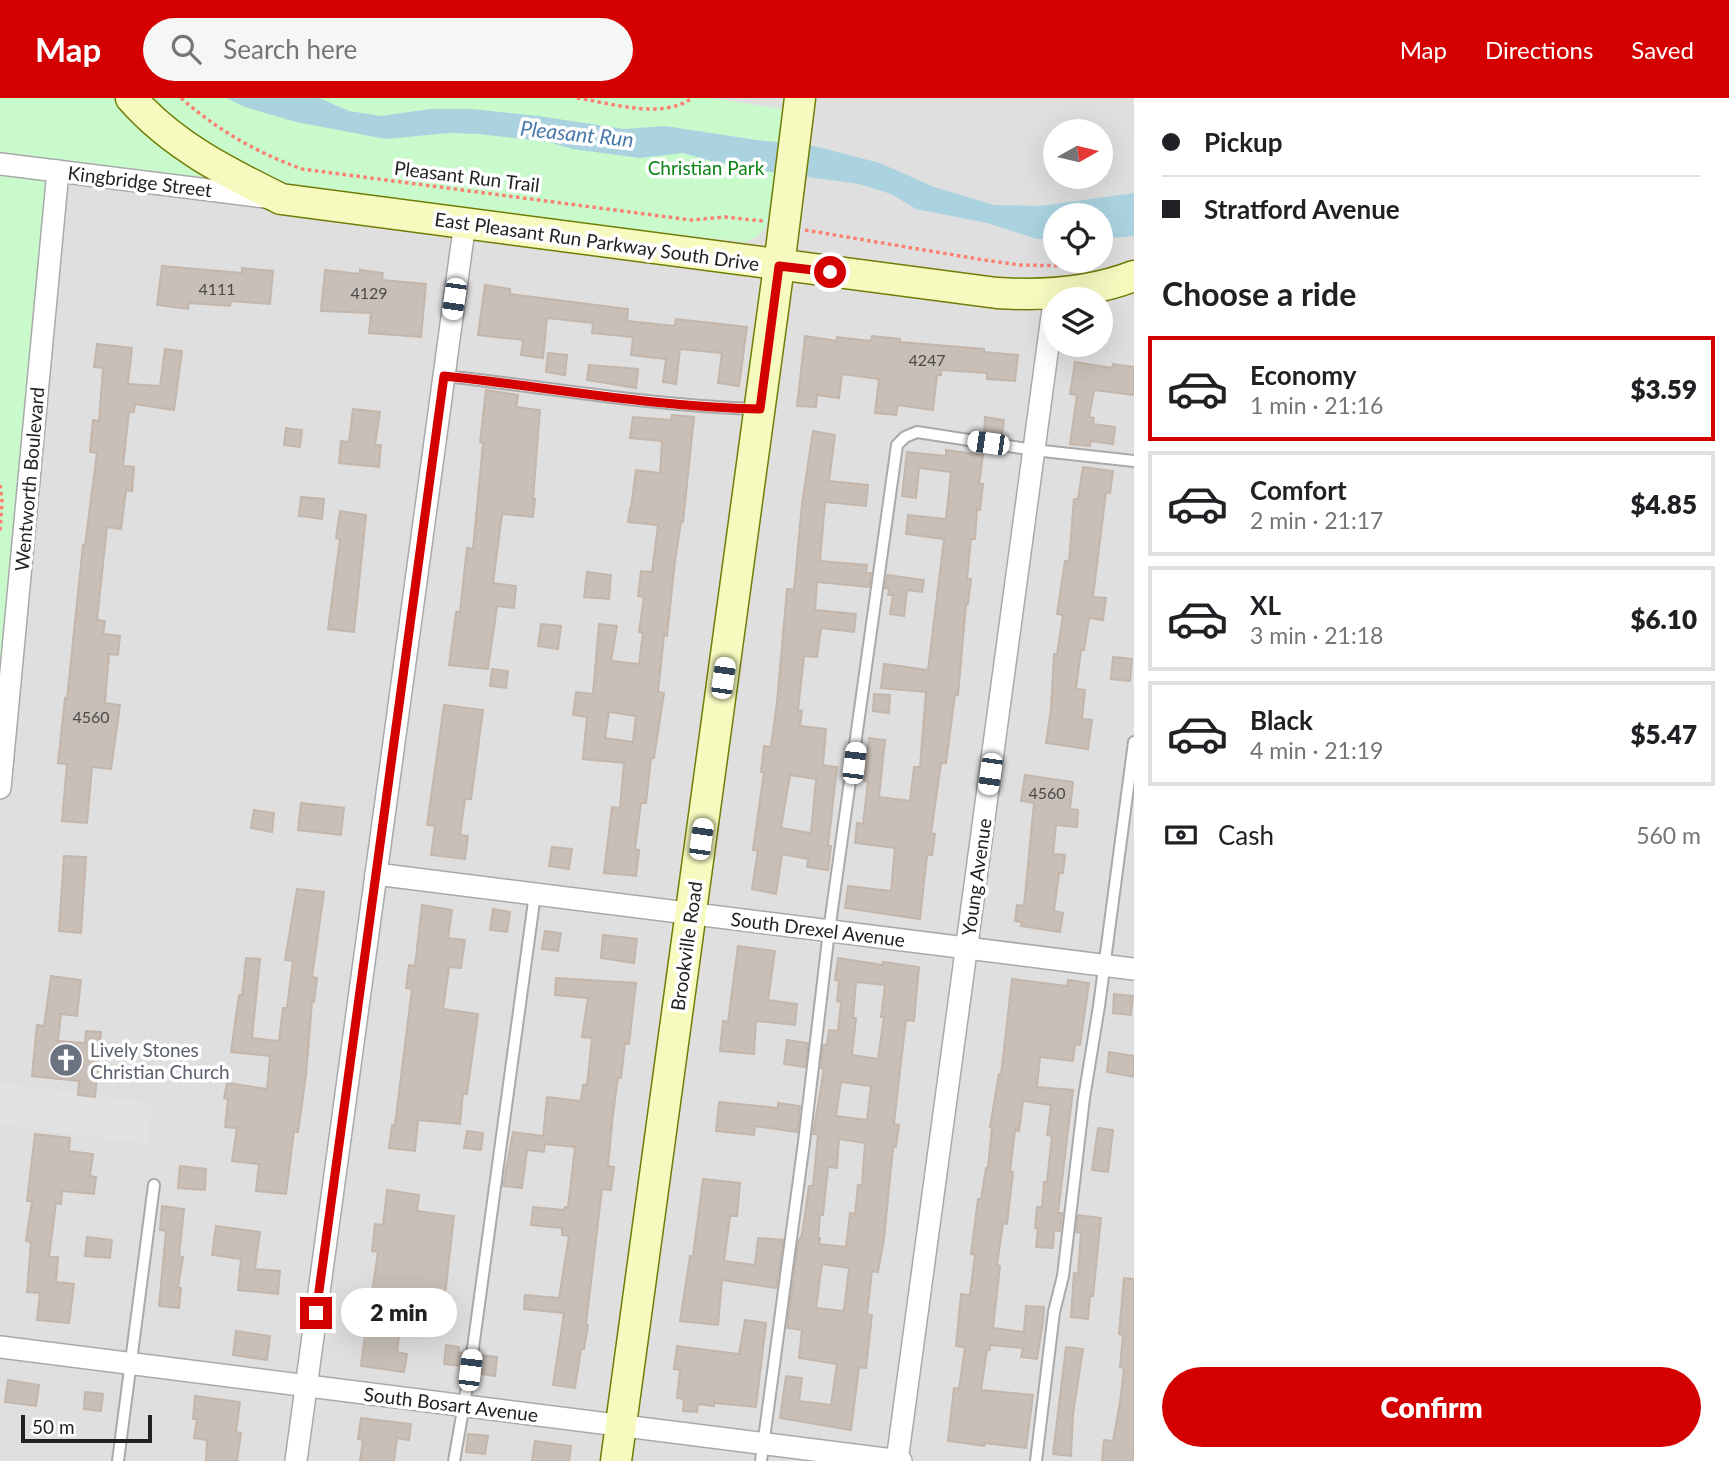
<!DOCTYPE html>
<html lang="en">
<head>
<meta charset="utf-8">
<style>
	:root { --surface:#fff; --page:#f6f6f6; --text:#202124; --muted:#757577; --line:#e0e0e0; --accent:#d40000 }
	body { margin:0; font-family:Lato,sans-serif; background:var(--page); color:var(--text); height:100vh; display:flex; flex-direction:column; font-size:26px; white-space:nowrap }
	* { box-sizing:border-box; margin:0 }
	p { font-size:23px; color:var(--muted) }
	.icon { flex:none; width:38px; height:38px; fill:none; stroke:currentColor; stroke-width:2; stroke-linecap:round; stroke-linejoin:round }
	.map { position:relative; flex:1; overflow:hidden }
	.drawer { display:flex; flex-direction:column; background:var(--surface); width:595px }
	.drawer>* { flex:none }
	.top-card { display:grid; align-content:center; height:154px; padding:0 28px; background:var(--surface) }
	.needle { width:46px; rotate:82deg }
	.controls { position:absolute; left:1043px; top:21px; display:grid; gap:14px }
	.controls a { display:grid; place-items:center; width:70px; height:70px; border-radius:50%; background:var(--surface); box-shadow:0 7px 28px #0002; font-size:35px }
	.scale { position:absolute; left:21px; bottom:18px; width:131px; box-sizing:border-box; padding-left:7px; border:4px solid #222; border-top:0; font-size:19px; line-height:24px; white-space:nowrap; color:#222; -webkit-text-stroke:5px #fff; paint-order:stroke }
	.end { position:absolute; width:32px; height:32px; margin:-16px; border:9px solid #d40000; background:#fff; box-shadow:0 0 0 4px #fff }
	.from { border-radius:50% }
	.bubble { position:absolute; height:49px; border-radius:24px; background:var(--surface); box-shadow:0 7px 28px #0002; font-size:23px; font-weight:800; line-height:49px; text-align:center }
	.car { position:absolute; width:21px; height:42px; margin:-21px -10px; border-radius:9px; box-shadow:0 0 5px 2px #0007; background:linear-gradient(#fff 24%,#345 0 40%,#fff 0 76%,#345 0 86%,#fff 0) }
	.top-card b { display:flex; align-items:center; gap:24px; height:66px; font-size:26px }
	.top-card b+b { border-top:2px solid var(--line) }
	.top-card i { width:18px; height:18px; background:var(--text) }
	ul { padding:0; list-style:none }
	li { display:flex; align-items:center; gap:21px; height:105px; margin:0 14px 10px; padding:0 14px; border:4px solid var(--line); border-radius:0px }
	li div { flex:1 }
	li b { display:block; font-size:26px }
	li em { font-style:normal; font-weight:800 }
	li.active { border-color:var(--accent) }
	li>.icon { width:63px; height:63px; stroke-width:1.5 }
	h2 { padding:0 28px; font-size:32px; line-height:84px }
	.pay { display:flex; align-items:center; gap:18px; height:77px; padding:0 28px; font-size:26px }
	.pay p { margin-inline-start:auto }
	.primary-button { display:flex; gap:14px; margin-top:auto; padding:14px 28px }
	.primary-button a { flex:1; height:80px; border-radius:42px; background:var(--accent); color:#fff; font-size:28px; font-weight:800; line-height:80px; text-align:center }
	header { display:flex; align-items:center; gap:42px; box-sizing:border-box; height:98px; padding:0 35px; background:var(--accent); color:#fff }
	header strong { font-size:33px }
	nav { display:flex; gap:38px; margin-inline-start:auto; font-size:24px }
	.search { width:490px; height:63px; background:var(--page); display:flex; align-items:center; gap:18px; box-sizing:border-box; padding:0 24px; border-radius:38px; color:var(--muted); font-size:26px }
	main { display:flex; flex:1; min-height:0 }
	.map>svg:first-child { display:block }
</style>
</head>
<body>
<header>
<strong>Map</strong>
<div class="search"><svg class="icon" aria-label="search" viewBox="0 0 24 24"><circle cx="10" cy="10" r="6"/><path d="M15 15l6 6"/></svg>Search here</div>
<nav><a>Map</a><a>Directions</a><a>Saved</a></nav>
</header>
<main>
<div class="map">
<svg width="1134" height="1363" viewBox="0 0 1134 1363">
	<rect width="100%" height="100%" fill="#f2efe9"/>
	<!-- residential -->
	<path fill="#e0dfdf" fill-rule="evenodd" d="M0,0H1134V1363H0ZM1055,33H1101V79H1055ZM1055,117H1101V163H1055ZM1055,201H1101V247H1055Z"/>
	<!-- park -->
	<polygon fill="#c8facc" points="0,0 712,0 788,12 766,129 757,139 746,144 49,67 0,599"/>
	<!-- parking -->
	<polygon fill="#e2e2e2" points="0,985 152,1005 147,1046 0,1026"/>
	<!-- water -->
	<polygon fill="#aad3df" points="226,0 319,0 349,13 381,18 430,11 471,11 538,18 625,31 665,28 757,42 814,48 880,65 934,89 994,107 1040,108 1134,95 1134,138 1101,141 1101,117 1055,117 1055,141 1037,141 987,125 916,111 891,96 859,86 764,73 711,63 683,55 640,60 572,51 549,44 478,36 449,35 386,41 296,24 245,9"/>
	<!-- building -->
	<g fill="#c7bfb8" stroke="#c4b6ab" stroke-width="2" fill-rule="evenodd">
		<polygon points="162,168 242,175 242,170 273,173 270,206 231,203 230,208 189,205 188,211 157,207"/>
		<polygon points="325,172 360,176 360,172 383,175 382,182 426,186 421,239 369,235 371,215 321,213"/>
		<polygon points="485,187 510,191 510,196 628,211 627,223 675,228 676,221 747,229 739,288 718,285 722,255 680,251 676,286 663,284 666,261 631,257 633,239 592,235 593,225 547,220 543,260 521,257 523,242 478,237"/>
		<polygon points="805,238 837,243 837,239 871,243 872,238 900,241 900,244 984,251 984,254 1018,257 1015,283 987,281 987,275 941,272 941,277 937,277 933,312 898,307 896,317 875,315 879,281 842,276 839,300 817,297 816,309 797,308"/>
		<polygon points="97,246 132,250 128,286 160,288 165,251 182,253 174,312 135,306 134,314 129,314 123,368 134,369 132,393 126,392 121,431 107,429 97,522 105,523 103,536 120,538 118,557 109,556 105,605 120,607 111,671 92,669 87,725 62,723 67,666 58,665 65,600 67,601 83,447 85,447 97,355 90,354 93,322 99,323 103,270 94,269"/>
		<polygon points="548,255 567,257 565,277 546,274"/>
		<polygon points="1075,264 1112,270 1113,266 1134,269 1134,297 1094,292 1089,319 1094,320 1093,326 1115,329 1113,346 1091,343 1090,348 1070,346 1077,297 1070,296"/>
		<polygon points="589,267 638,271 636,290 587,282"/>
		<polygon points="486,292 518,297 516,309 540,312 533,401 535,401 533,419 502,416 493,485 516,488 514,510 497,508 488,571 449,567 456,514 460,514 467,450 473,451 483,345 480,344"/>
		<polygon points="353,311 380,314 375,347 381,347 379,369 339,365 341,343 349,344"/>
		<path d="M672,317L694,319L683,424L681,423L675,463L667,538L664,537L658,594L664,595L654,660H651L646,705H641L635,751L639,752L636,778L604,775L612,709L620,710L624,665L583,661L587,619L573,617L576,594L593,596L599,526L617,528L611,563L639,566L643,535L639,534L644,499L638,498L641,473L652,474L658,427L628,424L630,410H631L636,372L660,375L662,343L630,340L633,319L671,322ZM609,614L636,618L633,644L605,640Z"/>
		<polygon points="985,319 1004,322 1002,337 984,335"/>
		<polygon points="286,330 302,332 300,349 284,347"/>
		<path d="M813,333L835,337L829,383L868,387L866,408L825,404L820,463L867,467L866,475H871L869,489L817,484L815,512L856,516L854,534L821,530L817,559L804,558L798,612L802,613L800,628L826,631L823,667L837,669L828,748H831L828,772L807,769L808,761L782,756L776,796L752,791L758,752H753L764,674H761L764,648L771,649L777,604L787,491L794,492L802,406ZM790,677L816,681L811,735L781,730Z"/>
		<polygon points="946,352 983,357 979,386 983,386 980,412 977,411 975,441 971,441 967,481 971,481 968,506 966,506 958,597 955,597 946,665 941,665 931,735 935,736 932,757 927,757 920,821 845,810 848,788 891,793 895,750 855,745 857,725 863,726 868,683 864,683 869,640 885,642 879,699 910,703 914,669 920,669 926,594 881,590 884,566 928,572 944,441 906,436 908,417 946,421 951,374 919,370 916,400 902,398 907,354 946,358"/>
		<polygon points="1083,369 1113,373 1110,395 1106,394 1093,499 1106,500 1103,522 1089,520 1084,552 1081,552 1076,591 1085,592 1082,621 1092,622 1088,651 1046,645 1051,611 1054,556 1057,556 1063,517 1057,516 1065,463 1069,463 1074,401 1078,401"/>
		<polygon points="301,399 324,401 322,421 299,418"/>
		<polygon points="340,413 366,417 354,534 328,531 340,441 336,440"/>
		<polygon points="587,474 611,477 609,501 584,499"/>
		<polygon points="887,477 924,482 922,494 907,492 904,518 890,516 893,497 888,497 889,491 885,490"/>
		<polygon points="541,526 561,528 558,551 538,548"/>
		<polygon points="1113,559 1132,561 1130,583 1111,581"/>
		<polygon points="492,571 508,573 506,590 490,588"/>
		<polygon points="874,596 890,597 889,615 873,613"/>
		<polygon points="444,607 483,612 471,701 465,701 460,737 468,738 465,761 431,757 435,728 427,727"/>
		<polygon points="1025,677 1073,684 1070,711 1078,712 1077,729 1056,727 1053,756 1065,757 1063,775 1059,775 1054,813 1063,815 1060,834 1021,828 1022,824 1015,823 1017,807 1024,808 1034,705 1021,703"/>
		<polygon points="301,705 344,710 341,737 298,732"/>
		<polygon points="254,712 274,715 272,734 251,730"/>
		<polygon points="552,749 572,751 569,771 549,768"/>
		<polygon points="64,758 86,759 81,835 59,833"/>
		<polygon points="297,791 324,794 312,879 317,880 314,904 312,904 306,977 298,1034 294,1033 286,1096 256,1093 259,1066 232,1063 237,1030 225,1029 228,1001 224,1000 227,985 267,991 270,958 231,954 239,897 242,897 246,860 260,861 252,940 279,943 283,910 287,910 293,863 285,862"/>
		<polygon points="422,807 452,812 448,840 465,842 461,870 449,869 443,911 478,916 467,996 463,995 460,1026 418,1022 415,1053 389,1050 392,1027 395,1027 412,891 406,890 409,867 415,868"/>
		<polygon points="493,811 510,814 507,834 490,832"/>
		<polygon points="545,833 561,835 558,853 542,851"/>
		<polygon points="603,837 637,841 634,865 601,860"/>
		<polygon points="738,848 775,853 768,902 797,906 795,927 756,923 754,956 720,953 723,923 728,924"/>
		<path d="M838,860L883,867V864L919,869L914,923L906,922L901,964L894,1026L899,1027L896,1049H893L884,1141L878,1174L872,1173L867,1216L872,1217L866,1270L859,1269L851,1332L780,1320L786,1278L802,1280L799,1303L831,1307L837,1266L799,1260L802,1232L787,1230L798,1144L802,1137L809,1088H813L818,1036H813L824,971L821,970L823,947H827L829,932L838,933L841,904L837,903L839,883L835,882ZM856,884L885,887L881,919H884L878,961L852,957L856,920H853ZM841,984L871,988L867,1022L836,1018ZM839,1041L865,1045L862,1087H858L855,1116L850,1115L846,1149L819,1146L820,1140H818L820,1117H823L828,1069L837,1070ZM822,1166L849,1170L844,1213L816,1210Z"/>
		<polygon points="51,878 81,882 77,918 61,916 58,943 85,945 86,933 101,934 95,999 78,997 79,983 32,978 37,927 44,928"/>
		<polygon points="556,880 636,885 629,946 625,945 621,980 618,979 613,1016 608,1068 614,1069 611,1092 602,1091 586,1226 588,1227 584,1251 581,1251 575,1290 553,1287 564,1215 524,1211 525,1197 559,1200 569,1138 562,1137 562,1130 531,1127 533,1109 564,1112 565,1109 568,1109 575,1049 545,1046 544,1054 527,1052 522,1090 503,1088 513,1034 543,1038 547,999 581,1003 583,987 587,987 592,940 582,939 588,900 555,897"/>
		<polygon points="1012,881 1067,888 1068,882 1089,885 1080,947 1075,946 1073,963 1040,959 1037,989 1073,992 1058,1115 1062,1115 1060,1133 1054,1132 1053,1150 1036,1149 1038,1130 1035,1130 1037,1109 1042,1109 1044,1084 1047,1084 1052,1038 1047,1037 1051,1007 1023,1003 1019,1033 1015,1032 1010,1074 1013,1074 1007,1126 1003,1125 997,1167 1000,1168 993,1230 1024,1234 1026,1208 1044,1209 1043,1224 1037,1261 1021,1259 1023,1250 990,1247 990,1252 987,1252 981,1292 1033,1297 1026,1350 985,1345 984,1348 948,1343 954,1290 959,1291 965,1249 956,1248 961,1196 970,1197 975,1157 971,1156 978,1101 981,1101 986,1070 988,1070 992,1029 990,1029 999,976 1001,977"/>
		<polygon points="1114,896 1133,898 1131,917 1113,915"/>
		<polygon points="787,942 808,945 805,969 784,966"/>
		<polygon points="1109,954 1134,958 1134,979 1107,974"/>
		<polygon points="719,1004 778,1010 778,1005 800,1008 797,1034 755,1028 754,1037 716,1033"/>
		<polygon points="1098,1030 1113,1032 1108,1074 1092,1072"/>
		<polygon points="467,1033 483,1035 481,1052 464,1050"/>
		<polygon points="35,1036 70,1040 69,1053 93,1056 90,1078 96,1079 94,1096 62,1093 61,1106 56,1105 49,1159 58,1159 56,1184 74,1186 69,1225 37,1222 40,1195 27,1194 31,1144 26,1143 32,1103 27,1103"/>
		<polygon points="180,1068 206,1071 205,1092 178,1090"/>
		<polygon points="703,1081 740,1085 737,1118 730,1118 724,1163 755,1167 758,1140 783,1142 776,1190 722,1182 718,1227 680,1223 690,1158 693,1158"/>
		<polygon points="387,1092 419,1097 417,1113 454,1118 444,1206 404,1203 397,1254 407,1256 404,1274 361,1268 366,1229 364,1228 368,1202 371,1202 378,1154 372,1153 375,1126 383,1127"/>
		<polygon points="162,1108 184,1111 179,1158 183,1159 178,1189 181,1190 179,1210 159,1208 166,1133 160,1132"/>
		<polygon points="1078,1117 1101,1120 1093,1198 1090,1198 1088,1221 1071,1219 1074,1175 1078,1176 1081,1135 1076,1134"/>
		<polygon points="216,1128 260,1134 255,1171 280,1173 278,1196 238,1192 241,1161 212,1157"/>
		<polygon points="87,1139 112,1142 110,1160 85,1158"/>
		<polygon points="1124,1180 1134,1181 1134,1354 1133,1363 1102,1363 1104,1342 1113,1343 1120,1304 1124,1270 1120,1269 1123,1237 1119,1236"/>
		<polygon points="745,1222 766,1225 756,1309 714,1305 714,1308 698,1306 697,1314 683,1313 684,1301 677,1300 680,1272 674,1271 677,1248 739,1256"/>
		<polygon points="236,1233 270,1238 267,1262 233,1257"/>
		<polygon points="446,1247 459,1249 458,1254 464,1255 463,1268 444,1266"/>
		<polygon points="1066,1249 1083,1251 1073,1316 1071,1358 1053,1356"/>
		<polygon points="480,1257 497,1259 495,1278 481,1276 482,1271 478,1270"/>
		<polygon points="8,1282 39,1287 36,1308 5,1304"/>
		<polygon points="85,1294 103,1296 101,1313 84,1311"/>
		<polygon points="195,1298 240,1304 236,1334 241,1335 237,1363 206,1363 207,1342 194,1340 197,1321 193,1321"/>
		<polygon points="361,1320 411,1326 409,1342 397,1340 394,1363 360,1363 363,1342 358,1341"/>
		<polygon points="468,1336 488,1338 485,1356 466,1354"/>
		<polygon points="535,1343 571,1348 569,1363 532,1363"/>
	</g>
	<g fill="none" stroke-linecap="round" stroke-linejoin="round">
		<!-- lane casing -->
		<g stroke="#a9a9a9" stroke-width="14">
			<g id="lane">
				<path d="M444,278C548,289 652,308 757,311"/>
				<polyline points="118,1363 154,1087"/>
				<polyline points="454,1363 470,1272 535,796"/>
				<polyline points="761,1363 804,1044 829,833 897,347 905,339 917,334 1034,352 1134,363"/>
				<polyline points="1036,1363 1054,1214 1063,1178 1084,1000 1099,908 1134,644"/>
			</g>
		</g>
		<!-- street casing -->
		<g stroke="#a9a9a9" stroke-width="24">
			<g id="street">
				<polyline points="0,66 265,99"/>
				<polyline points="0,690 58,73"/>
				<polyline points="376,776 1134,871"/>
				<polyline points="0,1249 901,1363"/>
				<polyline points="296,1363 465,124"/>
				<polyline points="897,1363 1055,196"/>
			</g>
		</g>
		<!-- secondary casing -->
		<g stroke="#707d05" stroke-width="33">
			<g id="secondary">
				<path d="M131,0C172,47 226,74 281,101L997,195C1043,198 1090,195 1134,178"/>
				<polyline points="616,1363 779,168 800,0"/>
			</g>
		</g>
		<!-- path -->
		<g stroke="#fa8072" stroke-width="3.5" stroke-dasharray="3.5 3.5" stroke-linecap="butt">
			<path d="M181,0C216,31 257,55 302,71L691,122L725,119L763,123"/>
			<path d="M577,0C611,5 662,22 692,0"/>
			<polyline points="805,132 978,161 1020,167 1071,168"/>
			<polyline points="0,387 2,403 0,434"/>
		</g>
		<!-- lane -->
		<use href="#lane" stroke="#fff" stroke-width="10"/>
		<!-- street -->
		<use href="#street" stroke="#fff" stroke-width="21"/>
		<!-- secondary -->
		<use href="#secondary" stroke="#f7fabf" stroke-width="30"/>
	</g>
	<g fill="none" stroke-linecap="round" stroke-linejoin="round">
		<!-- route -->
		<path stroke="#d40000" stroke-width="9" d="M316,1215L444,278C549,289 653,309 760,311L779,168L830,174"/>
	</g>
	<!-- icons -->
	<defs>
		<g id="church-disc" transform="scale(1.75)"><circle r="9.5" fill="#6b7280" stroke="#fff"/><path d="M-1.2-6h2.4v3.5h3.3v2.4h-3.3V6h-2.4V-.1h-3.3v-2.4h3.3Z" fill="#fff"/></g>
	</defs>
	<g fill-rule="evenodd">
		<use href="#church-disc" x="66" y="962"/>
	</g>
	<g text-anchor="middle" dominant-baseline="central" stroke-width="7" stroke-linejoin="round" paint-order="stroke">
		<!-- number labels -->
		<g font-size="16" fill="#4b4948">
			<text x="217" y="190">4111</text>
			<text x="369" y="194">4129</text>
			<text x="927" y="261">4247</text>
			<text x="91" y="618">4560</text>
			<text x="1047" y="694">4560</text>
		</g>
		<!-- park labels -->
		<g font-size="19" fill="#0c8416" stroke="#fff">
			<text x="706" y="69">Christian Park</text>
		</g>
		<!-- street labels -->
		<g font-size="19" fill="#222" stroke="#fff">
			<text transform="translate(467 78) rotate(7)">Pleasant Run Trail</text>
			<text transform="translate(140 83) rotate(7)">Kingbridge Street</text>
			<text transform="translate(597 143) rotate(8)">East Pleasant Run Parkway South Drive</text>
			<text transform="translate(29 381) rotate(-85)">Wentworth Boulevard</text>
			<text transform="translate(976 779) rotate(-82)">Young Avenue</text>
			<text transform="translate(818 831) rotate(7)">South Drexel Avenue</text>
			<text transform="translate(686 848) rotate(-82)">Brookville Road</text>
			<text transform="translate(451 1306) rotate(7)">South Bosart Avenue</text>
		</g>
		<!-- worship labels -->
		<g font-size="19" fill="#5b616d" stroke="#fff" text-anchor="start">
			<text x="90" y="951">Lively Stones<tspan x="90" dy="22">Christian Church</tspan></text>
		</g>
		<!-- water labels -->
		<g font-size="21" font-style="italic" fill="#4a7aab" stroke="#fff">
			<text transform="translate(577 35) rotate(6)">Pleasant Run</text>
		</g>
	</g>
</svg>
<div class="controls">
<a><svg class="needle" viewBox="-14 -14 28 28"><path d="M0-13l5 13h-10z" fill="#e53935"/><path d="M0 13l5-13h-10z" fill="#757577"/></svg></a>
<a><svg class="icon" aria-label="locate" viewBox="0 0 24 24"><circle cx="12" cy="12" r="6"/><path d="M12 2v4M12 18v4M2 12h4M18 12h4"/></svg></a>
<a><svg class="icon" aria-label="layers" viewBox="0 0 24 24"><path d="M12 4l9 5-9 5-9-5zM3 14l9 5 9-5"/></svg></a>
</div>
<div class="scale">50 m</div>
<i class="end from" style="left:830px;top:174px"></i>
<i class="end" style="left:316px;top:1215px"></i>
<div class="bubble" style="left:341px;top:1190px;width:116px">2 min</div>
<i class="car" style="left:454px;top:201px;rotate:188deg"></i>
<i class="car" style="left:988px;top:345px;rotate:278deg"></i>
<i class="car" style="left:723px;top:580px;rotate:8deg"></i>
<i class="car" style="left:854px;top:665px;rotate:7deg"></i>
<i class="car" style="left:990px;top:676px;rotate:188deg"></i>
<i class="car" style="left:701px;top:741px;rotate:8deg"></i>
<i class="car" style="left:470px;top:1272px;rotate:7deg"></i>
</div>
<section class="drawer">
<div class="top-card">
<b><i class="from"></i>Pickup</b>
<b><i></i>Stratford Avenue</b>
</div>
<h2>Choose a ride</h2>
<ul>
<li class="active"><svg class="icon" aria-label="car" viewBox="0 0 24 24"><path d="M5 17H2v-5l4-1 3-4h7l3 4 3 1v5h-3M9 17h6M6 11h13"/><circle cx="7" cy="17" r="2"/><circle cx="17" cy="17" r="2"/></svg><div><b>Economy</b><p>1 min · 21:16</p></div><em>$3.59</em></li>
<li><svg class="icon" aria-label="car" viewBox="0 0 24 24"><path d="M5 17H2v-5l4-1 3-4h7l3 4 3 1v5h-3M9 17h6M6 11h13"/><circle cx="7" cy="17" r="2"/><circle cx="17" cy="17" r="2"/></svg><div><b>Comfort</b><p>2 min · 21:17</p></div><em>$4.85</em></li>
<li><svg class="icon" aria-label="car" viewBox="0 0 24 24"><path d="M5 17H2v-5l4-1 3-4h7l3 4 3 1v5h-3M9 17h6M6 11h13"/><circle cx="7" cy="17" r="2"/><circle cx="17" cy="17" r="2"/></svg><div><b>XL</b><p>3 min · 21:18</p></div><em>$6.10</em></li>
<li><svg class="icon" aria-label="car" viewBox="0 0 24 24"><path d="M5 17H2v-5l4-1 3-4h7l3 4 3 1v5h-3M9 17h6M6 11h13"/><circle cx="7" cy="17" r="2"/><circle cx="17" cy="17" r="2"/></svg><div><b>Black</b><p>4 min · 21:19</p></div><em>$5.47</em></li>
</ul>
<div class="pay"><svg class="icon" aria-label="cash" viewBox="0 0 24 24"><path d="M3 7h18v10H3z"/><circle cx="12" cy="12" r="2"/></svg>Cash<p>560 m</p></div>
<div class="primary-button"><a>Confirm</a></div>
</section>
</main>
</body>
</html>
